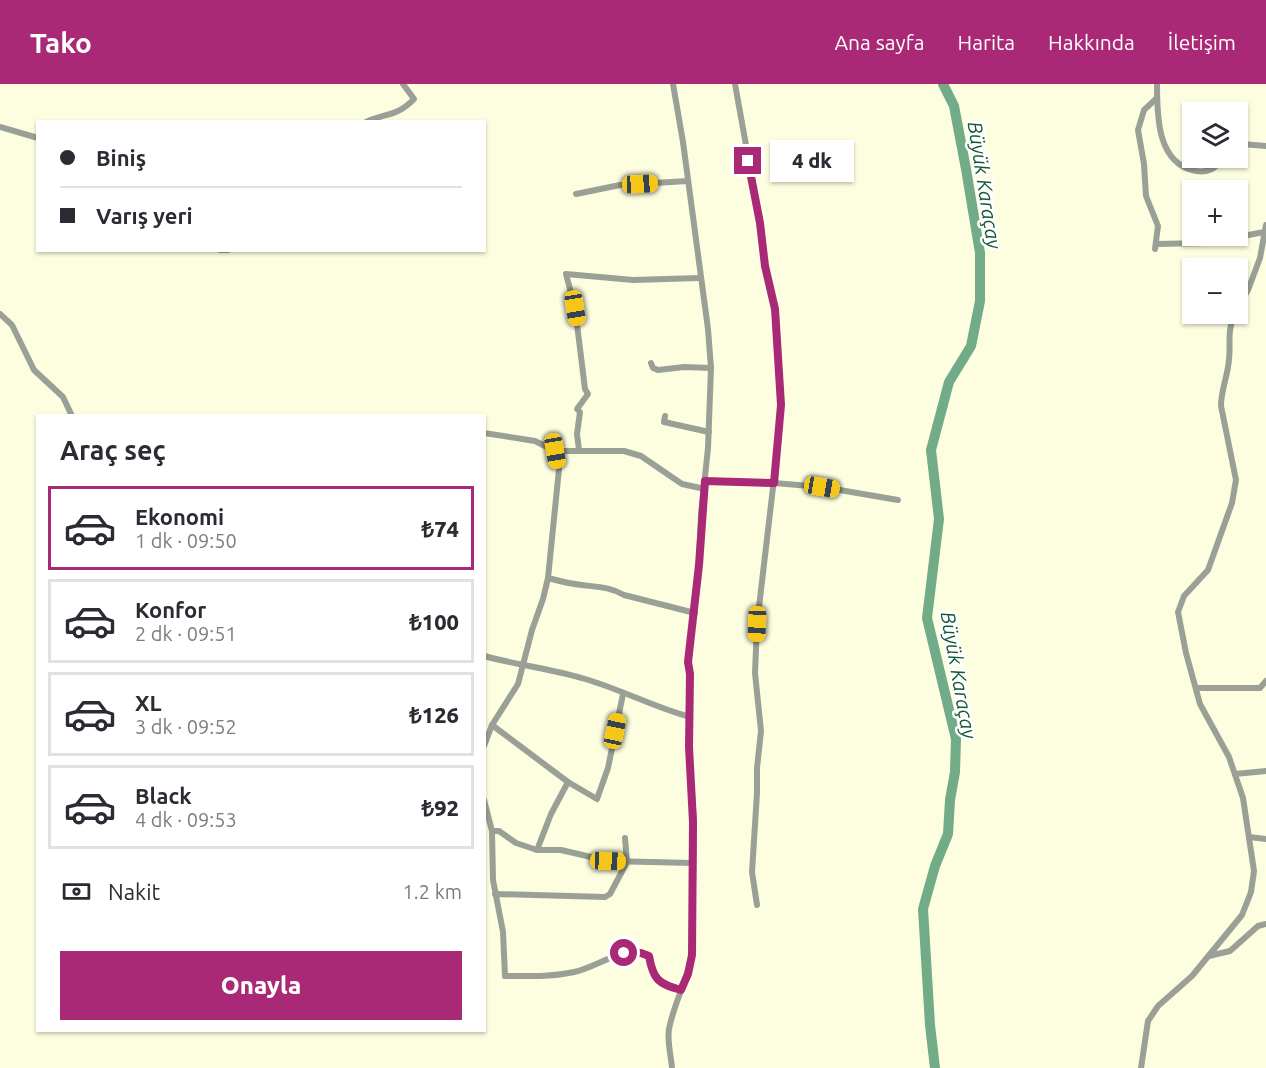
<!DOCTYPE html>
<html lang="tr">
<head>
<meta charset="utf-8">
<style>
	:root { --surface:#fff; --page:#f2f2f3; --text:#2b2b33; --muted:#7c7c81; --line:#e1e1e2; --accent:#aa2976 }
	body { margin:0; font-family:Ubuntu,sans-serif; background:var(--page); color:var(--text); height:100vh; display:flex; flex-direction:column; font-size:22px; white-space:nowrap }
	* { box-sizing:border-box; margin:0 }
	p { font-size:20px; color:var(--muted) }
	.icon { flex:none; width:33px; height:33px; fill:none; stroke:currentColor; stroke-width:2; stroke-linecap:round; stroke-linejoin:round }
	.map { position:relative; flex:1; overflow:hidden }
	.drawer { position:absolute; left:36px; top:330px; width:450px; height:618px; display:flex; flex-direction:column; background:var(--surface); border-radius:0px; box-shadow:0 2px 4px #0004 }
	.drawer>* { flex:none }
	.hud { position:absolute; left:36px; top:36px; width:450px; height:132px; border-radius:0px; box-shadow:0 2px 4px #0004; display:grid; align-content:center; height:132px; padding:0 24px; background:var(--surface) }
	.tools { position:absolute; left:1182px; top:18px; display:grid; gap:12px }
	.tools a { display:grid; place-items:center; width:66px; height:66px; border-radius:0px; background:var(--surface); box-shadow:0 2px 4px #0004; font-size:30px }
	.end { position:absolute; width:27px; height:27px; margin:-14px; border:8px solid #aa2976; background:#fff; box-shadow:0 0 0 3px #fff }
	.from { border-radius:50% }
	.bubble { position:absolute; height:42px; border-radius:0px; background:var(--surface); box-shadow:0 2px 4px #0004; font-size:20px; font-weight:800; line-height:42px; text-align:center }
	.car { position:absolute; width:18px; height:36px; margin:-18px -9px; border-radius:8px; box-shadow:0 0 4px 2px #0007; background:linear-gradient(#f5c518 24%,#345 0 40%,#f5c518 0 76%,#345 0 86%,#f5c518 0) }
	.hud b { display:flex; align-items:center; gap:21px; height:57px; font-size:22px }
	.hud b+b { border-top:2px solid var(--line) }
	.hud i { width:15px; height:15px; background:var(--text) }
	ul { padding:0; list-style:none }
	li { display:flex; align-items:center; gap:18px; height:84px; margin:0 12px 9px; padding:0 12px; border:3px solid var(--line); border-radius:0px }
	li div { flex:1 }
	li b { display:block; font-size:22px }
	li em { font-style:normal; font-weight:800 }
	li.current { border-color:var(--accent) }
	li>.icon { width:54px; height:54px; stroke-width:1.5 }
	h2 { padding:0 24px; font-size:27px; line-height:72px }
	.pay { display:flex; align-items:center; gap:15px; height:66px; padding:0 24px; font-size:22px }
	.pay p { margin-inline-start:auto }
	.action { display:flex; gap:12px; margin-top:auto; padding:12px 24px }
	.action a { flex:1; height:69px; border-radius:0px; background:var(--accent); color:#fff; font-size:24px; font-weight:800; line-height:69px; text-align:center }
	header { display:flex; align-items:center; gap:36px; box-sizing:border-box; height:84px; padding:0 30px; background:var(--accent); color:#fff }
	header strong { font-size:28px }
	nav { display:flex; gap:33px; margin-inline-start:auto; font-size:21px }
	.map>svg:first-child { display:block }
</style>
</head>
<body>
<header>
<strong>Tako</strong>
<nav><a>Ana sayfa</a><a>Harita</a><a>Hakkında</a><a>İletişim</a></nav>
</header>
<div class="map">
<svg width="1266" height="984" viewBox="0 0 1266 984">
	<rect width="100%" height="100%" fill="#fdfee0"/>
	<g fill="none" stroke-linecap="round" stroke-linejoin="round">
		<!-- river -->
		<polyline stroke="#71ab87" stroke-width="10" points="935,984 930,941 923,825 935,782 948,750 950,716 955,688 956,655 927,534 939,435 931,366 949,298 971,262 980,217 980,169 966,85 954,22 943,0"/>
		<!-- minor -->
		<g stroke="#9aa095" stroke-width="6">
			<polyline points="735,0 760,139 765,182 775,225 781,321 778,361 757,540 755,589 761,647 757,684 757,709 752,788 757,821"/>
			<path d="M1157,0C1157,32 1157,80 1196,87C1209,89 1216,84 1223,74"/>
			<path d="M366,38C386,29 398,32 414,15L403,0"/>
			<polyline points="0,43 38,54"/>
			<polyline points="1238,62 1242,60 1266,62"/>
			<polyline points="576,110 620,101 688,97"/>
			<polyline points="1156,160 1207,159 1264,148"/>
			<polyline points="1155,165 1158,142 1146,112 1144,80 1138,46 1144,26 1157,14"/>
			<polyline points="220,166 228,166"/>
			<polyline points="1238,223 1248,206 1260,174 1266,141"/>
			<polyline points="0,230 12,241 34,286 63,313 72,332"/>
			<polyline points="651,279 653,284 658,286 684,283 711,284"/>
			<polyline points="665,332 664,338 709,348"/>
			<polyline points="484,349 535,357 555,367 624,367 641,372 682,400 705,405"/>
			<polyline points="579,366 577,350 580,328 577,325 588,310 585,305 575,224 566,190 633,196 700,194"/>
			<polyline points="705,397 774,399 822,403 898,416"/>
			<path d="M548,494C559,497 570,500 582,501C598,503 610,503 624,511L695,529"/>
			<path d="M484,572C517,581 552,585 585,595C620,605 653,623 690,633"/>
			<polyline points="1196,604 1260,604 1266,597"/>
			<polyline points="492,641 568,698 597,715 608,684 623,610"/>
			<polyline points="484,662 492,641 518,600 532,546 543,515 548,494 559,385 555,367"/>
			<polyline points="1235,690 1266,687"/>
			<path d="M484,716L492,747L493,796L503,848L505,892C528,892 551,893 574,888C600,882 622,861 649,872C653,896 658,900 681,906"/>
			<polyline points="492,747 499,747 516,759 537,766 561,766 608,777 693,779"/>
			<polyline points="1249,753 1266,755"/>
			<polyline points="537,766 551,730 568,698"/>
			<polyline points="495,810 605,813 610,810 627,778 625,754"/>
			<polyline points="1209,872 1230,867 1258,842 1266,840"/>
			<path d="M672,984C671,972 667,957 669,945C674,919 687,897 692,871L694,738L689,663L690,590L688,578L699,481L701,430L708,364L711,284L708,245L683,58L673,0"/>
			<path d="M1141,984L1148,937L1158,922L1192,892L1242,831L1251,808L1254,787L1243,714L1229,673L1200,620L1186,569L1178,528L1184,512L1208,486L1232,419L1236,396L1221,322C1221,308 1226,296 1228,283C1232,263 1226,252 1234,230"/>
		</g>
	</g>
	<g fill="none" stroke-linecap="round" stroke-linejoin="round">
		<!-- route -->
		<path stroke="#aa2976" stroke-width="8" d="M624,869H641L649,872C653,895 658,900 681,906L688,890L692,871L693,738L689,663L690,590L688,578L699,481L705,397L774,399L781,321L775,225L765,182L760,139L748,77"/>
	</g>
	<g text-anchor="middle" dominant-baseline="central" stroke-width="5" stroke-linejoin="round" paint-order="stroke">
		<!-- water labels -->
		<g font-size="20" font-style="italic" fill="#145836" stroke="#fff">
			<text transform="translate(985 101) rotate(81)">Büyük Karaçay</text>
			<text transform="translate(959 591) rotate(80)">Büyük Karaçay</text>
		</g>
	</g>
</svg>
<div class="tools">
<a><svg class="icon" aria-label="layers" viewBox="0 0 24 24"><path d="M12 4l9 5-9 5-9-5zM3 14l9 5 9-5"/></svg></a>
<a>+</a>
<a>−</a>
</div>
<i class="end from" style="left:624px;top:869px"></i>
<i class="end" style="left:748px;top:77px"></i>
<div class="bubble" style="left:770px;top:56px;width:84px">4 dk</div>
<i class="car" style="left:640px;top:100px;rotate:87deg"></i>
<i class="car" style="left:575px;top:224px;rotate:171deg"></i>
<i class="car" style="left:555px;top:367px;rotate:170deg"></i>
<i class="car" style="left:822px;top:403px;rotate:100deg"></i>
<i class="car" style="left:757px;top:540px;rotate:182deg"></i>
<i class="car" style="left:615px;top:647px;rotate:12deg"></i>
<i class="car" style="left:608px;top:777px;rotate:92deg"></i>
<div class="hud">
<b><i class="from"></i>Biniş</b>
<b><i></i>Varış yeri</b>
</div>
<section class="drawer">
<h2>Araç seç</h2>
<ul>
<li class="current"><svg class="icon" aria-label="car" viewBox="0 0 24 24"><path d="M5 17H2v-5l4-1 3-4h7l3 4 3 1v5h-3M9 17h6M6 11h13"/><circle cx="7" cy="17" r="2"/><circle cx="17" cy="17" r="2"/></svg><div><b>Ekonomi</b><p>1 dk · 09:50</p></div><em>₺74</em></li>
<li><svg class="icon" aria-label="car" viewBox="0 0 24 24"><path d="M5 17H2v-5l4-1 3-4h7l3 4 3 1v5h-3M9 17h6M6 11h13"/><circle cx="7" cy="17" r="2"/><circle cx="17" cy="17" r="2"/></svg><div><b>Konfor</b><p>2 dk · 09:51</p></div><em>₺100</em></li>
<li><svg class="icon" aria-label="car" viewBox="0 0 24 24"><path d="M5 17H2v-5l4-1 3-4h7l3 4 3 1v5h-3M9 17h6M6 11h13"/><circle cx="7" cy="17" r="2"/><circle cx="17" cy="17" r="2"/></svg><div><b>XL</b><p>3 dk · 09:52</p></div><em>₺126</em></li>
<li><svg class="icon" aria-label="car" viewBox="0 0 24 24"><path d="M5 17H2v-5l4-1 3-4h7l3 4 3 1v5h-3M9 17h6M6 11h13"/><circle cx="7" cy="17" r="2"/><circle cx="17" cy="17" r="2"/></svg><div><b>Black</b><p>4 dk · 09:53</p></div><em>₺92</em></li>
</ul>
<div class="pay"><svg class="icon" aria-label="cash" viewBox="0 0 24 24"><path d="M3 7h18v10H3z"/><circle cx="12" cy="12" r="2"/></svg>Nakit<p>1.2 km</p></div>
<div class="action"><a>Onayla</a></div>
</section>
</div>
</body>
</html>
